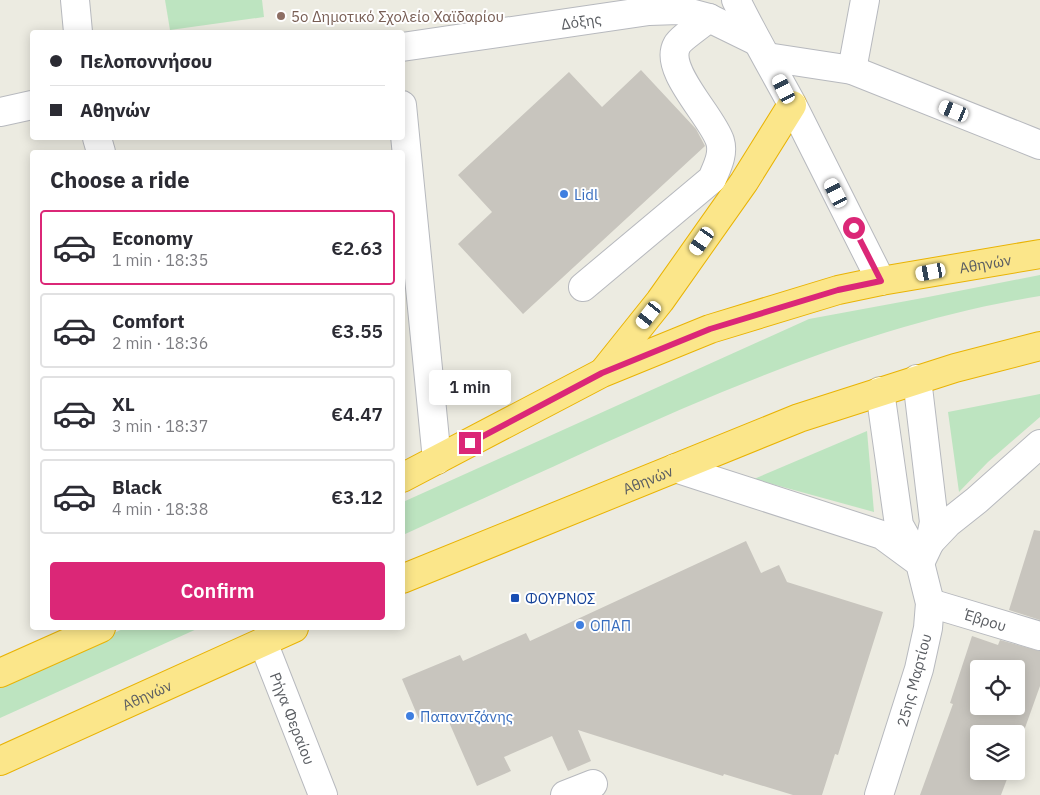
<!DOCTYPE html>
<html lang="en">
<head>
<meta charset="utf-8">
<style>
	:root { --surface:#fff; --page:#f2f2f3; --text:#2b2b33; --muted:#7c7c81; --line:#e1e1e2; --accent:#db2777 }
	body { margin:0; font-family:"IBM Plex Sans",sans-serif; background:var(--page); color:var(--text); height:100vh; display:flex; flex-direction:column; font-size:19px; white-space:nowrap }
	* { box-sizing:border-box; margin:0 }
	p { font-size:16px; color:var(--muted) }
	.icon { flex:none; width:28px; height:28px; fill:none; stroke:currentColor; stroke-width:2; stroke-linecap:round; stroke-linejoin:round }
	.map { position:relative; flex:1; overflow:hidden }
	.panel { position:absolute; left:30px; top:150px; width:375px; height:480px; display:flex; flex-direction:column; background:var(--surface); border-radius:5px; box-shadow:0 2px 12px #0003 }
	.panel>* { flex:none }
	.top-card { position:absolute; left:30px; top:30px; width:375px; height:110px; border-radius:5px; box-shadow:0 2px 12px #0003; display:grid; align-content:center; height:110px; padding:0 20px; background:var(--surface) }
	.controls { position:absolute; left:970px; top:660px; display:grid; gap:10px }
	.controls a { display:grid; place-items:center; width:55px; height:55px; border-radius:5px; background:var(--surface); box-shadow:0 2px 12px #0003; font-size:25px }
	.end { position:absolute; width:22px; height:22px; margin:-11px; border:6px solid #db2777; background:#fff; box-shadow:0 0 0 2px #fff }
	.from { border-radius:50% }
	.bubble { position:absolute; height:35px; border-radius:5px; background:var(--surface); box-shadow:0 2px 12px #0003; font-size:16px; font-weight:600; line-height:35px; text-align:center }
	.car { position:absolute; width:15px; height:30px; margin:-15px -8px; border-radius:6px; box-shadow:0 0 4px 1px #0007; background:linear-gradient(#fff 24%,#345 0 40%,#fff 0 76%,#345 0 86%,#fff 0) }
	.top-card b { display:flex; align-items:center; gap:18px; height:48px; font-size:19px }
	.top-card b+b { border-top:1px solid var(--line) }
	.top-card i { width:12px; height:12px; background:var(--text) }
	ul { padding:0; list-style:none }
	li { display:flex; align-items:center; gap:15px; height:75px; margin:0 10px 8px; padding:0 10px; border:2px solid var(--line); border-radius:5px }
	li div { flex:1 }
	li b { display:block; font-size:19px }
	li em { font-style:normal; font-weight:600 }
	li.active { border-color:var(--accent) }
	li>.icon { width:45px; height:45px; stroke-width:1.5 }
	h2 { padding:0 20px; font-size:22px; line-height:60px }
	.action { display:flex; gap:10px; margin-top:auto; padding:10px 20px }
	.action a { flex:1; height:58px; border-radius:5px; background:var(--accent); color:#fff; font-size:20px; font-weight:600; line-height:58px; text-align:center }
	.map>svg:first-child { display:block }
</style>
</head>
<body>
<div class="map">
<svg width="1040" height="795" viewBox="0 0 1040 795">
	<rect width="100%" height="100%" fill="#ecebe1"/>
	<!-- green -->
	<g fill="#bde4c0">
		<polygon points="165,0 262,0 264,17 170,30"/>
		<path d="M1040,275V296C885,321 740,382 598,446C533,476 468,505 403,535V502L809,319L928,297Z"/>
		<polygon points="1040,394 1040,417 988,462 959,492 948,412"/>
		<polygon points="867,431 874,512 754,479"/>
		<polygon points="125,628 199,628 0,718 0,684"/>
	</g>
	<!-- building -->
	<g fill="#c8c5be" fill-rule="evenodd">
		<polygon points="641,70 696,129 705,146 523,314 458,244 492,212 458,175 569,72 602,107"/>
		<polygon points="1034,530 1040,531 1040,620 1009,610"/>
		<polygon points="746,541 761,573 779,565 787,582 883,612 838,755 835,754 822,795 793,795 724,774 723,776 578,730 591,761 568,771 552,736 504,757 511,771 477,786 445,713 421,724 402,679 460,655 463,661 526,633 530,641"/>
		<path d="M972,636L998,645L1000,640L1040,651V686L1016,753V734H979V771H1010L1001,795H920L953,704L950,703ZM979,669H1016V706H979Z"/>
	</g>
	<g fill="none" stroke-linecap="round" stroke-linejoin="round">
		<!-- minor casing -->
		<g stroke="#b7b9be" stroke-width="30">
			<g id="minor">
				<polyline points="75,0 78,32"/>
				<path d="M736,0C753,35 773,69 792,104C822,163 851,222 881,281"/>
				<path id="s1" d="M402,47L649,11L679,10L709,18L756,41"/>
				<polyline points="767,57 852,70 1040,145"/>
				<polyline points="852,70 865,0"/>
				<polyline points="402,105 437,460"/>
				<polyline points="0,112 32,105"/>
				<polyline points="97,138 101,152"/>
				<path d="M583,287L712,179C717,167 724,154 720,141C712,116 663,70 677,45C680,39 703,23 709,18"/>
				<polyline points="880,391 899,525 920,563 930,542 934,522 917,379"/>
				<polyline points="675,468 882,535 920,563 930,603 928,628 919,669 879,795"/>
				<polyline points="930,542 948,523 977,500 1040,444"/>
				<path id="s2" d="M930,603L1040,636"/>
				<path id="s3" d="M263,642L323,795"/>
				<polyline points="565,795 593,784"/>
			</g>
		</g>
		<!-- highway casing -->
		<g stroke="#e9b304" stroke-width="30">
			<g id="highway">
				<polyline points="604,371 660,301 744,182 792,105"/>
				<path id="s4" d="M402,478L602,373L710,329L838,290L881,281L1040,254"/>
				<path id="s5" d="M402,579L799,418L955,368L1040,346"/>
				<polyline points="0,673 101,628"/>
				<path id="s6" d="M0,761L294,628"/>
			</g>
		</g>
		<!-- minor -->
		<use href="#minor" stroke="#fff" stroke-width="28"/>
		<!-- highway -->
		<use href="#highway" stroke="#fbe68a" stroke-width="28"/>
	</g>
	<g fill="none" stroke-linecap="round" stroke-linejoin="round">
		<!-- route -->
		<polyline stroke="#db2777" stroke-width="6" points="470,443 602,373 710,329 838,290 881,281 854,228"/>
	</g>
	<!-- markers -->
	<circle fill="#8d6e63" stroke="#fff" stroke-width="2" cx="281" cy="16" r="5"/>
	<g fill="#3f7fe0" stroke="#fff" stroke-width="2">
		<circle cx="564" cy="194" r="5"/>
		<circle cx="580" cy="625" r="5"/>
		<circle cx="410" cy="716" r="5"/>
	</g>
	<rect fill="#1a4fb4" stroke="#fff" stroke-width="2" x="510" y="593" width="10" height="10" rx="2.5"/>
	<g text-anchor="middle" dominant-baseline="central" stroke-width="4" stroke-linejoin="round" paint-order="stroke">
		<!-- education labels -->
		<g font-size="15" fill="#785e54" stroke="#fff" text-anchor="start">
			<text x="291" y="16">5ο Δημοτικό Σχολείο Χαϊδαρίου</text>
		</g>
		<!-- street labels -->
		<g font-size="15" fill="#5a5d62" stroke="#fff">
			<text stroke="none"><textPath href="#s1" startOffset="181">Δόξης</textPath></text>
			<text stroke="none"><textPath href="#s4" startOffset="626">Αθηνών</textPath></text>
			<text stroke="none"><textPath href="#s5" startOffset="265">Αθηνών</textPath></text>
			<text stroke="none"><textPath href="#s2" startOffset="58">Έβρου</textPath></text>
			<text transform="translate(914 680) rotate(-75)">25ης Μαρτίου</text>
			<text stroke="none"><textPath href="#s6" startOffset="161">Αθηνών</textPath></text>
			<text stroke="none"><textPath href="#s3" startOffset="82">Ρήγα Φεραίου</textPath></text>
		</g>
		<!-- shop labels -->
		<g font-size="15" fill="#366cbe" stroke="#fff" text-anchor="start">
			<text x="574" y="194">Lidl</text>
			<text x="590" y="625">ΟΠΑΠ</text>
			<text x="420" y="716">Παπαντζάνης</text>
		</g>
		<!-- transit labels -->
		<g font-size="15" fill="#164399" stroke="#fff" text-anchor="start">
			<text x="525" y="598">ΦΟΥΡΝΟΣ</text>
		</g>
	</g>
</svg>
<div class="controls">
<a><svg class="icon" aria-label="locate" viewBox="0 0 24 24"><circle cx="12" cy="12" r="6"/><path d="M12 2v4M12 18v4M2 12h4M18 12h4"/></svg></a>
<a><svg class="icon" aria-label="layers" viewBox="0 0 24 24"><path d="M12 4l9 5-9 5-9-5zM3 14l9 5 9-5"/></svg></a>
</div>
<i class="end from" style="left:854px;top:228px"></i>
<i class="end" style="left:470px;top:443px"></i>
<div class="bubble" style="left:429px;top:370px;width:82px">1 min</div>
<i class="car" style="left:784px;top:89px;rotate:333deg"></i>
<i class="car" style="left:954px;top:111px;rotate:292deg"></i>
<i class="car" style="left:836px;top:193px;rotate:333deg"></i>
<i class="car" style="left:702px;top:241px;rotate:215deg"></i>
<i class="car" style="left:931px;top:272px;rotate:260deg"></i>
<i class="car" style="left:649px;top:315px;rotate:218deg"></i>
<div class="top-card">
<b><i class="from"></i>Πελοποννήσου</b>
<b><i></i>Αθηνών</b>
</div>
<section class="panel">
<h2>Choose a ride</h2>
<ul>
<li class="active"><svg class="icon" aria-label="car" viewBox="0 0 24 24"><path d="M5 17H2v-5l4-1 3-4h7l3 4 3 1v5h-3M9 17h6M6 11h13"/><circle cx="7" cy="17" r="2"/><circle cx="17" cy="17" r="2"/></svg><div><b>Economy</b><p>1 min · 18:35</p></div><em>€2.63</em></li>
<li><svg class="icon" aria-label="car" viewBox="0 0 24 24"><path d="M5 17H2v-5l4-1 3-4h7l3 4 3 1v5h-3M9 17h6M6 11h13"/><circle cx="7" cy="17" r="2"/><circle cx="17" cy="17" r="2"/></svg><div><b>Comfort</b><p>2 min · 18:36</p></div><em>€3.55</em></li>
<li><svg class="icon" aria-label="car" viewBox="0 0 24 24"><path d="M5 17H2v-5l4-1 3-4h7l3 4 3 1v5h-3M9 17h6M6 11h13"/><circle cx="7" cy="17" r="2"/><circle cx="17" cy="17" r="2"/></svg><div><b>XL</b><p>3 min · 18:37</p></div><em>€4.47</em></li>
<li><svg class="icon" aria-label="car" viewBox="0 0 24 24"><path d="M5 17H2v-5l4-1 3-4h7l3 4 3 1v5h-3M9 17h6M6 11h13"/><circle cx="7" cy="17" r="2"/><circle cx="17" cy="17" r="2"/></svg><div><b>Black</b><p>4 min · 18:38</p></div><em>€3.12</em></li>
</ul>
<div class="action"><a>Confirm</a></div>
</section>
</div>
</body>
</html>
